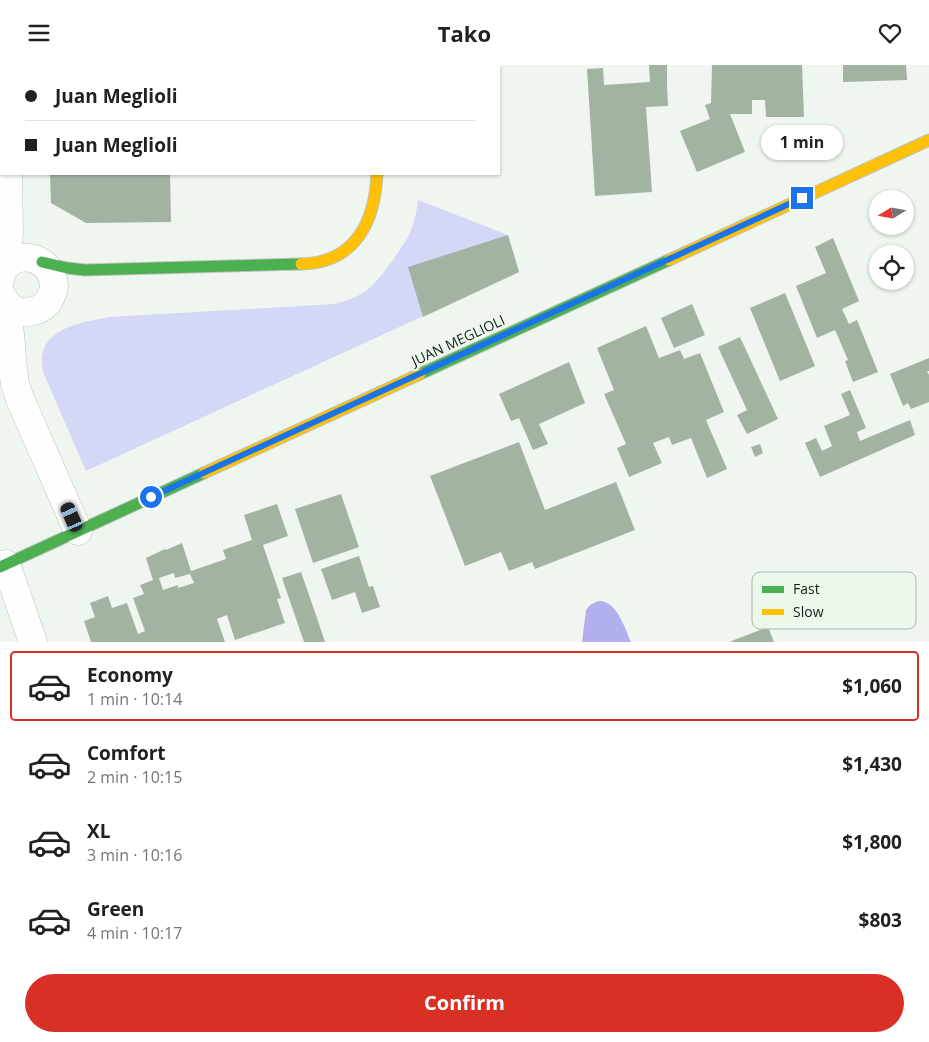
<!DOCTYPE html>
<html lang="en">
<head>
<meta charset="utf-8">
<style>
	:root { --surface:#fff; --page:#f6f6f6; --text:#202124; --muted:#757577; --line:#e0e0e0; --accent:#d93025 }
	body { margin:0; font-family:"Open Sans",sans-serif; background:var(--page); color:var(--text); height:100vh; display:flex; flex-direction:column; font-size:19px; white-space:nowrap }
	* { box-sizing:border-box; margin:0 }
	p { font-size:16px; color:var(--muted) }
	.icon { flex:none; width:28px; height:28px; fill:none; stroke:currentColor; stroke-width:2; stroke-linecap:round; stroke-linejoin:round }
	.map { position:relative; height:577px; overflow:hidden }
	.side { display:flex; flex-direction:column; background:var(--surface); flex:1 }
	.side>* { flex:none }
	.banner { position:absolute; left:0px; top:0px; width:500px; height:110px; box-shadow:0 1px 4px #0004; display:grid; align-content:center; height:110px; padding:0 25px; background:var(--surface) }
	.needle { width:32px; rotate:259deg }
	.buttons { position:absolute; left:869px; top:125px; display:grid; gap:10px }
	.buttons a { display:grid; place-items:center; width:45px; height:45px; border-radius:50%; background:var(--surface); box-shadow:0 1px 4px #0004; font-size:25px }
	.end { position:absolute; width:22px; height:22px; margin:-11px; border:6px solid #1a73e8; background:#fff; box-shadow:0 0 0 2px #fff }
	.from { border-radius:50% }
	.bubble { position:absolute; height:35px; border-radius:18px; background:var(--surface); box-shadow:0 1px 4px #0004; font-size:16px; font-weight:700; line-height:35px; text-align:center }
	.car { position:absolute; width:15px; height:30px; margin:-15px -8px; border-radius:6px; box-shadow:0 0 4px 1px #0007; background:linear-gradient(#222 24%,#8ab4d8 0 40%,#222 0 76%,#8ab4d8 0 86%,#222 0) }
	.banner b { display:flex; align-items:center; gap:18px; height:48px; font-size:19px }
	.banner b+b { border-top:1px solid var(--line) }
	.banner i { width:12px; height:12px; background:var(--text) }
	ul { padding:9px 0 0; list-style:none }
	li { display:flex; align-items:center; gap:15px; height:70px; margin:0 10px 8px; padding:0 15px; border:2px solid transparent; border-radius:5px }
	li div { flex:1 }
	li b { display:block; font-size:19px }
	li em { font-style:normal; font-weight:700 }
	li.active { border-color:var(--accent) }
	li>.icon { width:45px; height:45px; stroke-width:1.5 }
	.button { display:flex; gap:10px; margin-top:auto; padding:10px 25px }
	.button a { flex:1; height:58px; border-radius:30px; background:var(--accent); color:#fff; font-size:20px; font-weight:700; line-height:58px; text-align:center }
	header { display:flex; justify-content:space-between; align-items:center; height:65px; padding:0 25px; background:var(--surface); font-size:22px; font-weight:700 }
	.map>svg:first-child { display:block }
</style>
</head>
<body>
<header><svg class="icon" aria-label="menu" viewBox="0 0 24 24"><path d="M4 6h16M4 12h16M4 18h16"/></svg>Tako<svg class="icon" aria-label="heart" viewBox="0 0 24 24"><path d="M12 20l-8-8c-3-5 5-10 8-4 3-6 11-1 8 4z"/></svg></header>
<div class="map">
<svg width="929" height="577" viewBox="0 0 929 577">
	<rect width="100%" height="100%" fill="#eff5ef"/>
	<!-- green -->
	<path fill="#d5d7f6" d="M418,135L508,170L519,207L86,406L43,307C34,264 78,258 110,252L335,239C346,236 358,232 367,225C378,218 407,177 411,165C415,155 417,145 418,135Z"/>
	<!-- water -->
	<path fill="#b2b0ec" d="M598,536C616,534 625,563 631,577H582L586,545L590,540Z"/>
	<!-- building -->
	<g fill="#a3b3a2" fill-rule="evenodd">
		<polygon points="649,0 667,0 667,17 668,41 646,42 652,127 595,131 587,4 603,3 604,20 650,17"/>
		<polygon points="712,0 802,0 804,52 766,52 765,35 752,35 752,49 730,49 745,87 697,107 680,66 710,54 705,40 711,38"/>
		<polygon points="843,0 906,0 907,15 843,17"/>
		<polygon points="50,109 170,109 171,157 86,158 51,138"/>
		<polygon points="508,170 519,207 423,252 408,202"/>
		<polygon points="833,173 859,236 842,244 849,259 857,255 878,307 853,317 845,296 848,295 835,265 817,273 796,221 826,208 815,182"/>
		<polygon points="785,228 815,301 780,316 750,243"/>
		<polygon points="692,239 705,270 674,283 661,253"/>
		<polygon points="646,261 659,293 680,285 684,294 700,288 724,347 706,355 727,404 707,413 691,373 672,380 669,372 653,378 662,398 629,412 617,383 626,379 604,329 614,325 597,283"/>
		<polygon points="740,272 778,354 747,369 737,350 747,345 718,282"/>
		<polygon points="929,293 929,306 927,306 929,310 929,337 911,344 908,338 903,341 890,309"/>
		<polygon points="569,297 585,338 539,359 548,379 533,385 519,353 511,356 499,329"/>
		<polygon points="850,325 866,363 857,367 860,376 910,355 915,370 820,412 805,378 816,373 822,386 832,381 824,361 850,350 841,329"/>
		<polygon points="519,377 545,445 616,417 635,465 535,504 532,497 509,506 501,487 465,501 430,411"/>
		<polygon points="760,379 763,388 755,392 751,382"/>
		<polygon points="341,429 359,482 313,498 295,444"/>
		<path d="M277,439L288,471L263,480L281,533L277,534L285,558L235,575L227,550L217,554L225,577H91L84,556L95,552L90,538L108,531L112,543L127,538L138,569L145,566L133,533L144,529L140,520L153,515L146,493L165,484L166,485L182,478L191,506L226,494L223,485L252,475L244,450ZM174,508L175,513L190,509L194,518L178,523V520L163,525L159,513Z"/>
		<polygon points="359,491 369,522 373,521 380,542 362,548 355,527 332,535 321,504"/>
		<polygon points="301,507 317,553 325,577 304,577 282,513"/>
		<polygon points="768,562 774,577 730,577 734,575"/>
	</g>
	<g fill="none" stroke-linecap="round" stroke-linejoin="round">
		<!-- street casing -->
		<g stroke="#bec2be" stroke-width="29">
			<g id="street">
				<polyline points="6,0 6,1"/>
				<polyline points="374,0 374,1"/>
				<polyline points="4,204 9,168 8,109"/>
				<path d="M0,214C1,210 2,206 4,203C22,182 54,195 54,222C54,225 52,229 50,233C48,239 40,245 33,246C16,250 11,244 1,231"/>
				<polyline points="0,227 5,244 10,269 13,305 15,319 20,334 78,466"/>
				<polyline points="6,499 33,577"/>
			</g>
		</g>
		<!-- fast casing -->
		<g stroke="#bec2be" stroke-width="13">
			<g id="fast">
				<polyline points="42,197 67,203 85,205 301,199"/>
				<polyline points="420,309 669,195"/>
				<polyline points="0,502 204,408"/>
			</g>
		</g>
		<!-- slow casing -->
		<g stroke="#bec2be" stroke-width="13">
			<g id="slow">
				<polyline points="669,195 929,75"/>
				<path d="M301,199C355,198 375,157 377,109"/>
				<polyline points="204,408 420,309"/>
			</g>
		</g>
		<!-- street -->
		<use href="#street" stroke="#fdfefd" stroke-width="28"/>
		<!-- fast -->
		<use href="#fast" stroke="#4caf50" stroke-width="11"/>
		<!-- slow -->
		<use href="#slow" stroke="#ffc107" stroke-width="11"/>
	</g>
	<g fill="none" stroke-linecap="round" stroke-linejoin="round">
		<!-- route -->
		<polyline stroke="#1a73e8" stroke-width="6" points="151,432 802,133"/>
	</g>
	<g text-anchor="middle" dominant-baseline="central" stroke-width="4.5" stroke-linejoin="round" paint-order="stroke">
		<!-- street labels -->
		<g font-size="14" fill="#191e19" stroke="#edf8ec">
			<text transform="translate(458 275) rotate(-25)">JUAN MEGLIOLI</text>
		</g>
	</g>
	<!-- legend -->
	<rect x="752" y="507" width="164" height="57" rx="8" fill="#edf8ec" stroke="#adb7ad" stroke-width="1"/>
	<rect x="762" y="521" width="22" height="7" fill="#4caf50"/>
	<rect x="762" y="544" width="22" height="6" fill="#ffc107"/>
	<g font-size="14" fill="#191e19">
		<text x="793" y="529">Fast</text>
		<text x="793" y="552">Slow</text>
	</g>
</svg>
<div class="buttons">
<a><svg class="needle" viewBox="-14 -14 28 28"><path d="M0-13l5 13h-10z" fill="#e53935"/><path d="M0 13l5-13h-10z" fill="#757577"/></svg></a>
<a><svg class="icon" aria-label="locate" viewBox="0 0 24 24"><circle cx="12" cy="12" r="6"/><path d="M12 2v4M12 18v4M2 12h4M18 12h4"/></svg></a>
</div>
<i class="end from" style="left:151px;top:432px"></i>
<i class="end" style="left:802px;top:133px"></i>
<div class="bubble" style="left:761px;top:60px;width:82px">1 min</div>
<i class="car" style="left:72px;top:452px;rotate:336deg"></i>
<div class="banner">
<b><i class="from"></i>Juan Meglioli</b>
<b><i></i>Juan Meglioli</b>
</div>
</div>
<section class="side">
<ul>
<li class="active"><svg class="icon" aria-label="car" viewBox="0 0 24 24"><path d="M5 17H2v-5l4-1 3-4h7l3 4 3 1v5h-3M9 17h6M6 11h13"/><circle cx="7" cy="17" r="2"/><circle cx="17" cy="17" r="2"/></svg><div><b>Economy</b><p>1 min · 10:14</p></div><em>$1,060</em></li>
<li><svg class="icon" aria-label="car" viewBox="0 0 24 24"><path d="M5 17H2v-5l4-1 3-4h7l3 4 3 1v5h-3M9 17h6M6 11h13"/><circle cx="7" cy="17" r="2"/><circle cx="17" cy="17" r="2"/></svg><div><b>Comfort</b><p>2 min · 10:15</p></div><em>$1,430</em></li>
<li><svg class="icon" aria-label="car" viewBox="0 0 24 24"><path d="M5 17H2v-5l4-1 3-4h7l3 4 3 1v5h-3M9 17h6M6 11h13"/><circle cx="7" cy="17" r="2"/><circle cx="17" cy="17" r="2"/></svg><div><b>XL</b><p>3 min · 10:16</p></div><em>$1,800</em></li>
<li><svg class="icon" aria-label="car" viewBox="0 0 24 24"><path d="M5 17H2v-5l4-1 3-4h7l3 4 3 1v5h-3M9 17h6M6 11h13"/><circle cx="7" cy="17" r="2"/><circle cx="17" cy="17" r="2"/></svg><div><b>Green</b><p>4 min · 10:17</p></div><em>$803</em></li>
</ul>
<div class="button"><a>Confirm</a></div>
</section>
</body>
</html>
